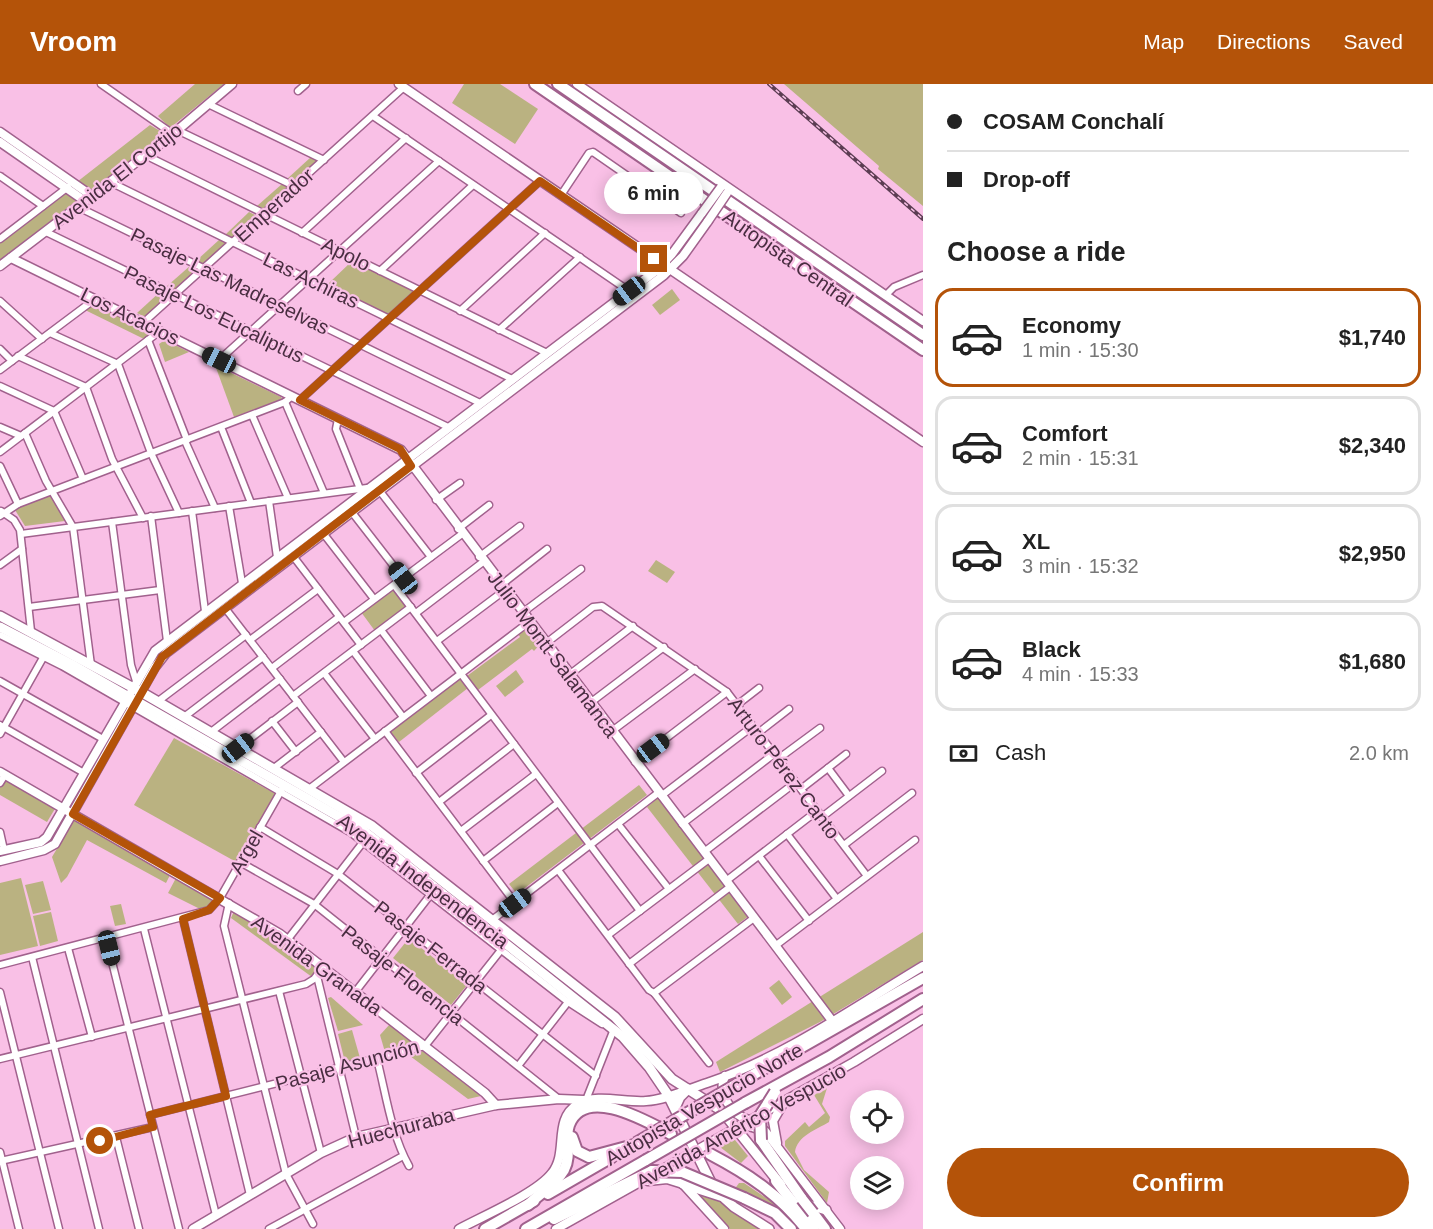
<!DOCTYPE html>
<html lang="en">
<head>
<meta charset="utf-8">
<style>
	:root { --surface:#fff; --page:#f6f6f6; --text:#222; --muted:#767676; --line:#e0e0e0; --accent:#b45309 }
	body { margin:0; font-family:Helvetica,sans-serif; background:var(--page); color:var(--text); height:100vh; display:flex; flex-direction:column; font-size:22px; white-space:nowrap }
	* { box-sizing:border-box; margin:0 }
	p { font-size:20px; color:var(--muted) }
	.icon { flex:none; width:33px; height:33px; fill:none; stroke:currentColor; stroke-width:2; stroke-linecap:round; stroke-linejoin:round }
	.map { position:relative; flex:1; overflow:hidden }
	.panel { display:flex; flex-direction:column; background:var(--surface); width:510px }
	.panel>* { flex:none }
	.top-card { display:grid; align-content:center; height:132px; padding:0 24px; background:var(--surface) }
	.buttons { position:absolute; left:850px; top:1006px; display:grid; gap:12px }
	.buttons a { display:grid; place-items:center; width:54px; height:54px; border-radius:50%; background:var(--surface); box-shadow:0 3px 15px #0003; font-size:30px }
	.end { position:absolute; width:27px; height:27px; margin:-14px; border:8px solid #b45309; background:#fff; box-shadow:0 0 0 3px #fff }
	.from { border-radius:50% }
	.bubble { position:absolute; height:42px; border-radius:21px; background:var(--surface); box-shadow:0 3px 15px #0003; font-size:20px; font-weight:700; line-height:42px; text-align:center }
	.car { position:absolute; width:18px; height:36px; margin:-18px -9px; border-radius:8px; box-shadow:0 0 4px 2px #0007; background:linear-gradient(#222 24%,#8ab4d8 0 40%,#222 0 76%,#8ab4d8 0 86%,#222 0) }
	.top-card b { display:flex; align-items:center; gap:21px; height:57px; font-size:22px }
	.top-card b+b { border-top:2px solid var(--line) }
	.top-card i { width:15px; height:15px; background:var(--text) }
	ul { padding:0; list-style:none }
	li { display:flex; align-items:center; gap:18px; height:99px; margin:0 12px 9px; padding:0 12px; border:3px solid var(--line); border-radius:18px }
	li div { flex:1 }
	li b { display:block; font-size:22px }
	li em { font-style:normal; font-weight:700 }
	li.selected { border-color:var(--accent) }
	li>.icon { width:54px; height:54px; stroke-width:1.5 }
	h2 { padding:0 24px; font-size:27px; line-height:72px }
	.pay { display:flex; align-items:center; gap:15px; height:66px; padding:0 24px; font-size:22px }
	.pay p { margin-inline-start:auto }
	.button { display:flex; gap:12px; margin-top:auto; padding:12px 24px }
	.button a { flex:1; height:69px; border-radius:36px; background:var(--accent); color:#fff; font-size:24px; font-weight:700; line-height:69px; text-align:center }
	header { display:flex; align-items:center; gap:36px; box-sizing:border-box; height:84px; padding:0 30px; background:var(--accent); color:#fff }
	header strong { font-size:28px }
	nav { display:flex; gap:33px; margin-inline-start:auto; font-size:21px }
	main { display:flex; flex:1; min-height:0 }
	.map>svg:first-child { display:block }
</style>
</head>
<body>
<header>
<strong>Vroom</strong>
<nav><a>Map</a><a>Directions</a><a>Saved</a></nav>
</header>
<main>
<div class="map">
<svg width="923" height="1145" viewBox="0 0 923 1145">
	<rect width="100%" height="100%" fill="#f9c0e6"/>
	<!-- green -->
	<g fill="#bab281">
		<polygon points="195,0 224,0 170,44 158,32"/>
		<polygon points="464,0 500,0 538,25 515,60 452,19"/>
		<polygon points="784,0 923,0 923,122 878,85 879,82"/>
		<polygon points="150,41 165,50 0,176 0,158"/>
		<polygon points="311,73 319,77 294,99 287,95"/>
		<polygon points="282,100 289,103 265,125 257,122"/>
		<polygon points="249,128 257,132 232,154 225,151"/>
		<polygon points="220,155 227,158 203,180 196,177"/>
		<polygon points="352,177 415,207 389,231 328,200"/>
		<polygon points="191,181 198,184 174,206 166,203"/>
		<polygon points="672,205 680,216 660,231 652,221"/>
		<polygon points="161,207 169,211 145,233 137,229"/>
		<polygon points="95,219 154,248 144,255 85,226"/>
		<polygon points="165,256 189,268 165,278 159,260"/>
		<polygon points="215,281 281,313 282,315 234,333"/>
		<polygon points="52,410 65,437 25,442 15,426 16,423"/>
		<polygon points="656,476 675,488 667,499 648,487"/>
		<polygon points="393,504 407,523 375,547 361,528"/>
		<polygon points="527,541 542,558 534,567 532,565 478,606 467,592 520,553 517,548"/>
		<polygon points="516,586 524,598 505,613 496,602"/>
		<polygon points="459,592 468,604 399,658 389,646"/>
		<polygon points="174,654 276,710 238,779 134,721"/>
		<polygon points="0,690 56,723 47,738 0,711"/>
		<polygon points="639,701 647,711 517,810 509,800"/>
		<polygon points="658,714 749,832 738,840 647,723"/>
		<polygon points="74,736 171,789 166,799 87,756 67,793 61,799 52,773"/>
		<polygon points="21,794 38,862 0,871 0,799"/>
		<polygon points="176,794 212,815 210,822 202,826 168,809"/>
		<polygon points="43,797 51,826 33,830 25,801"/>
		<polygon points="121,820 126,840 115,842 110,822"/>
		<polygon points="235,825 264,842 320,882 312,893 231,834"/>
		<polygon points="51,828 58,857 40,862 33,832"/>
		<polygon points="923,848 923,876 820,938 720,988 716,978"/>
		<polygon points="409,854 467,901 451,921 393,874"/>
		<polygon points="779,896 792,913 782,921 769,904"/>
		<polygon points="331,913 363,941 338,947 328,914"/>
		<polygon points="390,940 415,959 385,968 380,951"/>
		<polygon points="352,946 360,974 345,978 338,950"/>
		<polygon points="423,967 481,1012 468,1015 410,972"/>
		<path d="M827,1004L822,1020L830,1033L829,1038C816,1046 797,1052 795,1068L804,1086L829,1108L827,1119L785,1062V1057L805,1038L809,1043L825,1029L814,1011Z"/>
		<polygon points="730,1056 735,1056 748,1072 741,1079 720,1063"/>
		<polygon points="739,1099 744,1099 775,1120 772,1122 734,1106"/>
		<polygon points="696,1107 719,1115 763,1145 730,1145"/>
	</g>
	<g fill="none" stroke-linecap="round" stroke-linejoin="round">
		<!-- highway-tunnel -->
		<polyline stroke="#d6a3c5" stroke-width="10" stroke-dasharray="10 5" stroke-linecap="butt" points="672,1055 709,1073"/>
		<!-- street casing -->
		<g stroke="#a1618d" stroke-width="9">
			<g id="street">
				<polyline points="101,0 173,50"/>
				<polyline points="298,7 306,0"/>
				<polyline points="208,20 324,76"/>
				<polyline points="373,32 629,207"/>
				<polyline points="177,46 294,102"/>
				<polyline points="145,71 547,269"/>
				<polyline points="0,92 43,122"/>
				<polyline points="110,98 512,295"/>
				<polyline points="561,111 589,69 593,68 681,129"/>
				<polyline points="78,123 480,319"/>
				<polyline points="46,148 448,343"/>
				<polyline points="302,149 406,54"/>
				<polyline points="0,155 68,103"/>
				<polyline points="380,187 473,101"/>
				<polyline points="886,211 894,203 923,191"/>
				<polyline points="0,217 42,255"/>
				<polyline points="460,227 545,149"/>
				<polyline points="143,239 404,3"/>
				<polyline points="499,246 580,173"/>
				<polyline points="50,249 118,280 151,369 179,429"/>
				<polyline points="148,256 187,356"/>
				<polyline points="0,265 12,277"/>
				<polyline points="18,272 86,303 112,375 143,434"/>
				<polyline points="219,276 439,77"/>
				<polyline points="0,286 95,215"/>
				<polyline points="0,302 54,327 83,395"/>
				<polyline points="300,316 540,97"/>
				<polyline points="285,318 324,409"/>
				<polyline points="252,331 288,414"/>
				<polyline points="338,335 336,345 360,405"/>
				<polyline points="0,343 21,352"/>
				<polyline points="221,343 251,419"/>
				<polyline points="25,349 46,397 73,443 91,581"/>
				<polyline points="185,357 215,424"/>
				<polyline points="0,368 160,247"/>
				<polyline points="0,382 18,420"/>
				<polyline points="379,406 431,473"/>
				<polyline points="436,416 460,399"/>
				<polyline points="269,417 277,473"/>
				<polyline points="229,422 242,499"/>
				<polyline points="1,427 14,436 20,446 31,547"/>
				<polyline points="192,427 205,527"/>
				<polyline points="351,427 403,494"/>
				<polyline points="0,432 18,420 285,318 292,312"/>
				<polyline points="151,432 167,557"/>
				<polyline points="112,438 131,581 136,597"/>
				<polyline points="458,445 489,421"/>
				<polyline points="323,449 374,515"/>
				<polyline points="21,450 367,404"/>
				<polyline points="293,472 361,561"/>
				<polyline points="479,473 520,442"/>
				<polyline points="0,481 22,465"/>
				<polyline points="394,501 640,827"/>
				<polyline points="501,501 547,465"/>
				<polyline points="29,523 160,506"/>
				<polyline points="225,524 344,678"/>
				<polyline points="416,529 483,478"/>
				<polyline points="522,529 581,485"/>
				<polyline points="344,538 462,450"/>
				<polyline points="381,546 431,612"/>
				<polyline points="0,551 62,582 350,748 568,918 602,940"/>
				<polyline points="250,556 318,505"/>
				<polyline points="437,557 505,506"/>
				<polyline points="545,560 593,523 602,522 727,608 867,792"/>
				<polyline points="353,567 403,633"/>
				<polyline points="272,584 339,533"/>
				<polyline points="324,589 375,655"/>
				<polyline points="569,591 633,542"/>
				<polyline points="0,597 103,655"/>
				<polyline points="293,612 411,523"/>
				<polyline points="157,618 246,551"/>
				<polyline points="590,619 664,563"/>
				<polyline points="737,621 759,604"/>
				<polyline points="184,633 263,573"/>
				<polyline points="272,637 296,668"/>
				<polyline points="0,641 84,689"/>
				<polyline points="385,647 515,819"/>
				<polyline points="612,647 695,585"/>
				<polyline points="211,648 280,595"/>
				<polyline points="758,649 789,625"/>
				<polyline points="0,650 44,572"/>
				<polyline points="238,664 298,618"/>
				<polyline points="778,675 820,644"/>
				<polyline points="635,678 727,608"/>
				<polyline points="274,684 321,648"/>
				<polyline points="828,684 849,712"/>
				<polyline points="416,689 491,631"/>
				<polyline points="0,699 5,691"/>
				<polyline points="309,705 529,538"/>
				<polyline points="801,705 846,670"/>
				<polyline points="661,712 753,642"/>
				<polyline points="439,718 514,660"/>
				<polyline points="822,733 882,687"/>
				<polyline points="618,740 669,805"/>
				<polyline points="682,740 774,670"/>
				<polyline points="260,743 338,790 596,992"/>
				<polyline points="461,747 536,690"/>
				<polyline points="0,748 4,766"/>
				<polyline points="787,750 837,815"/>
				<polyline points="844,761 912,709"/>
				<polyline points="704,768 796,698"/>
				<polyline points="759,772 809,837"/>
				<polyline points="483,777 558,719"/>
				<polyline points="240,778 314,820 559,1015"/>
				<polyline points="558,786 649,906 654,909 709,979"/>
				<polyline points="726,797 817,727"/>
				<polyline points="229,819 224,842 286,1090 313,1140"/>
				<polyline points="183,835 250,1111"/>
				<polyline points="492,836 658,709"/>
				<polyline points="144,845 216,1131"/>
				<polyline points="608,851 709,775"/>
				<polyline points="106,854 179,1145"/>
				<polyline points="288,855 364,757"/>
				<polyline points="775,862 915,756"/>
				<polyline points="68,864 92,953"/>
				<polyline points="32,873 99,1145"/>
				<polyline points="629,880 730,803"/>
				<polyline points="0,881 209,826 220,814 281,707"/>
				<polyline points="317,892 356,1053"/>
				<polyline points="279,907 321,1069"/>
				<polyline points="356,907 431,810"/>
				<polyline points="0,908 59,1145"/>
				<polyline points="654,909 754,834"/>
				<polyline points="0,975 306,900 314,895 324,882"/>
				<path d="M377,975C386,1010 391,1050 409,1082"/>
				<polyline points="518,982 568,918"/>
				<polyline points="586,1016 614,945"/>
				<polyline points="150,1031 425,962 501,866"/>
				<polyline points="116,1053 139,1145"/>
				<polyline points="0,1068 19,1145"/>
				<polyline points="0,1077 153,1043"/>
				<polyline points="269,1145 403,1072"/>
			</g>
		</g>
		<!-- secondary casing -->
		<g stroke="#a1618d" stroke-width="11">
			<g id="secondary">
				<polyline points="399,0 923,358"/>
				<polyline points="577,0 923,237"/>
				<polyline points="0,48 92,112"/>
				<polyline points="0,58 85,117"/>
				<polyline points="11,174 401,366 833,938"/>
				<polyline points="0,182 173,50 232,0"/>
				<polyline points="0,688 280,850 485,1009 496,1021"/>
				<polyline points="0,767 41,758 47,753 155,567 657,186 672,170 702,129"/>
				<polyline points="0,777 44,766 55,760 155,583 166,569 664,191 683,172 708,137"/>
				<path d="M725,992C717,1009 731,1031 749,1036"/>
				<polyline points="742,1040 765,1047 840,1145"/>
				<polyline points="777,1059 773,1037 784,1018"/>
				<polyline points="678,1085 683,1100 724,1145"/>
				<polyline points="648,1097 667,1095 683,1100"/>
				<polyline points="193,1145 321,1069 356,1053 496,1021 559,1015 584,1016"/>
				<path d="M459,1145C483,1132 537,1109 552,1089C569,1068 552,1036 578,1020C597,1009 625,1019 646,1017C666,1016 688,1005 707,999C784,973 853,924 923,882"/>
				<polyline points="556,1145 854,978 923,935"/>
			</g>
		</g>
		<!-- primary casing -->
		<g stroke="#a1618d" stroke-width="12">
			<g id="primary">
				<polyline points="0,532 141,608 372,742 615,933 672,995 722,1027 781,1101"/>
				<polyline points="0,543 71,580 364,747 623,953 649,983 668,1011 714,1105 734,1123 769,1145"/>
				<polyline points="675,1024 680,1013 688,1005"/>
				<polyline points="683,1100 720,1112"/>
				<polyline points="806,1120 826,1126"/>
			</g>
		</g>
		<!-- highway casing -->
		<g stroke="#a1618d" stroke-width="14">
			<g id="highway">
				<polyline points="535,0 923,266"/>
				<polyline points="558,0 923,251"/>
				<polyline points="737,1000 923,894"/>
				<polyline points="745,1019 829,973 923,915"/>
				<polyline points="572,1053 577,1067 589,1073 634,1061"/>
				<polyline points="761,1056 802,1115"/>
				<path d="M710,1070C748,1090 780,1111 806,1145"/>
				<polyline points="776,1097 814,1145"/>
				<polyline points="548,1110 612,1073"/>
				<polyline points="744,1114 775,1129 791,1145"/>
				<path d="M528,1121C540,1109 555,1101 564,1086C572,1071 564,1055 569,1041C584,1000 648,1038 671,1050"/>
				<polyline points="813,1129 825,1145"/>
				<polyline points="554,1135 652,1087"/>
				<polyline points="485,1145 534,1117"/>
				<polyline points="526,1145 646,1076"/>
			</g>
		</g>
		<!-- street -->
		<use href="#street" stroke="#fff" stroke-width="6"/>
		<!-- secondary -->
		<use href="#secondary" stroke="#fff" stroke-width="8"/>
		<!-- primary -->
		<use href="#primary" stroke="#fff" stroke-width="9"/>
		<!-- highway -->
		<use href="#highway" stroke="#fff" stroke-width="10"/>
		<!-- rail casing -->
		<g stroke="#5c3d53" stroke-width="4">
			<polyline id="rail" points="769,0 923,135"/>
		</g>
		<!-- rail -->
		<use href="#rail" stroke="#f9c0e6" stroke-width="1.5" stroke-dasharray="4.5" stroke-linecap="butt"/>
		<!-- secondary-bridge casing -->
		<g stroke="#a1618d" stroke-width="11" stroke-linecap="butt">
			<g id="secondary-bridge">
				<polyline points="702,129 721,103"/>
				<polyline points="708,137 727,109"/>
			</g>
		</g>
		<!-- highway-bridge casing -->
		<g stroke="#a1618d" stroke-width="14" stroke-linecap="butt">
			<g id="highway-bridge">
				<polyline points="761,1056 760,1032 775,1008"/>
				<polyline points="636,1059 737,1000"/>
				<polyline points="646,1076 745,1019"/>
				<polyline points="652,1087 682,1088 744,1114"/>
				<polyline points="802,1115 813,1129"/>
			</g>
		</g>
		<!-- secondary-bridge -->
		<use href="#secondary-bridge" stroke="#fff" stroke-width="8"/>
		<!-- highway-bridge -->
		<use href="#highway-bridge" stroke="#fff" stroke-width="10"/>
	</g>
	<g fill="none" stroke-linecap="round" stroke-linejoin="round">
		<!-- route -->
		<polyline stroke="#b45309" stroke-width="8" points="100,1057 153,1043 150,1031 226,1012 183,835 209,826 220,814 73,730 162,573 411,382 400,365 300,316 540,97 654,175"/>
	</g>
	<g text-anchor="middle" dominant-baseline="central" stroke-width="4.5" stroke-linejoin="round" paint-order="stroke">
		<!-- street labels -->
		<g font-size="20" fill="#492d41" stroke="#f9c0e6">
			<text transform="translate(117 92) rotate(-38)">Avenida El Cortijo</text>
			<text transform="translate(274 121) rotate(-42)">Emperador</text>
			<text transform="translate(346 170) rotate(26)">Apolo</text>
			<text transform="translate(788 174) rotate(35)">Autopista Central</text>
			<text transform="translate(311 196) rotate(26)">Las Achiras</text>
			<text transform="translate(230 197) rotate(26)">Pasaje Las Madreselvas</text>
			<text transform="translate(214 230) rotate(26)">Pasaje Los Eucaliptus</text>
			<text transform="translate(130 232) rotate(26)">Los Acacios</text>
			<text transform="translate(553 570) rotate(53)">Julio Montt Salamanca</text>
			<text transform="translate(784 684) rotate(53)">Arturo Pérez Canto</text>
			<text transform="translate(246 768) rotate(-60)">Argel</text>
			<text transform="translate(423 797) rotate(37)">Avenida Independencia</text>
			<text transform="translate(431 863) rotate(38)">Pasaje Ferrada</text>
			<text transform="translate(317 881) rotate(36)">Avenida Granada</text>
			<text transform="translate(403 891) rotate(38)">Pasaje Florencia</text>
			<text transform="translate(347 981) rotate(-15)">Pasaje Asunción</text>
			<text transform="translate(704 1020) rotate(-30)">Autopista Vespucio Norte</text>
			<text transform="translate(741 1042) rotate(-29)">Avenida Américo Vespucio</text>
			<text transform="translate(401 1044) rotate(-15)">Huechuraba</text>
		</g>
	</g>
</svg>
<div class="buttons">
<a><svg class="icon" aria-label="locate" viewBox="0 0 24 24"><circle cx="12" cy="12" r="6"/><path d="M12 2v4M12 18v4M2 12h4M18 12h4"/></svg></a>
<a><svg class="icon" aria-label="layers" viewBox="0 0 24 24"><path d="M12 4l9 5-9 5-9-5zM3 14l9 5 9-5"/></svg></a>
</div>
<i class="end from" style="left:100px;top:1057px"></i>
<i class="end" style="left:654px;top:175px"></i>
<div class="bubble" style="left:604px;top:88px;width:99px">6 min</div>
<i class="car" style="left:629px;top:207px;rotate:233deg"></i>
<i class="car" style="left:219px;top:276px;rotate:296deg"></i>
<i class="car" style="left:403px;top:494px;rotate:322deg"></i>
<i class="car" style="left:238px;top:664px;rotate:52deg"></i>
<i class="car" style="left:653px;top:664px;rotate:53deg"></i>
<i class="car" style="left:515px;top:819px;rotate:53deg"></i>
<i class="car" style="left:109px;top:864px;rotate:166deg"></i>
</div>
<section class="panel">
<div class="top-card">
<b><i class="from"></i>COSAM Conchalí</b>
<b><i></i>Drop-off</b>
</div>
<h2>Choose a ride</h2>
<ul>
<li class="selected"><svg class="icon" aria-label="car" viewBox="0 0 24 24"><path d="M5 17H2v-5l4-1 3-4h7l3 4 3 1v5h-3M9 17h6M6 11h13"/><circle cx="7" cy="17" r="2"/><circle cx="17" cy="17" r="2"/></svg><div><b>Economy</b><p>1 min · 15:30</p></div><em>$1,740</em></li>
<li><svg class="icon" aria-label="car" viewBox="0 0 24 24"><path d="M5 17H2v-5l4-1 3-4h7l3 4 3 1v5h-3M9 17h6M6 11h13"/><circle cx="7" cy="17" r="2"/><circle cx="17" cy="17" r="2"/></svg><div><b>Comfort</b><p>2 min · 15:31</p></div><em>$2,340</em></li>
<li><svg class="icon" aria-label="car" viewBox="0 0 24 24"><path d="M5 17H2v-5l4-1 3-4h7l3 4 3 1v5h-3M9 17h6M6 11h13"/><circle cx="7" cy="17" r="2"/><circle cx="17" cy="17" r="2"/></svg><div><b>XL</b><p>3 min · 15:32</p></div><em>$2,950</em></li>
<li><svg class="icon" aria-label="car" viewBox="0 0 24 24"><path d="M5 17H2v-5l4-1 3-4h7l3 4 3 1v5h-3M9 17h6M6 11h13"/><circle cx="7" cy="17" r="2"/><circle cx="17" cy="17" r="2"/></svg><div><b>Black</b><p>4 min · 15:33</p></div><em>$1,680</em></li>
</ul>
<div class="pay"><svg class="icon" aria-label="cash" viewBox="0 0 24 24"><path d="M3 7h18v10H3z"/><circle cx="12" cy="12" r="2"/></svg>Cash<p>2.0 km</p></div>
<div class="button"><a>Confirm</a></div>
</section>
</main>
</body>
</html>
